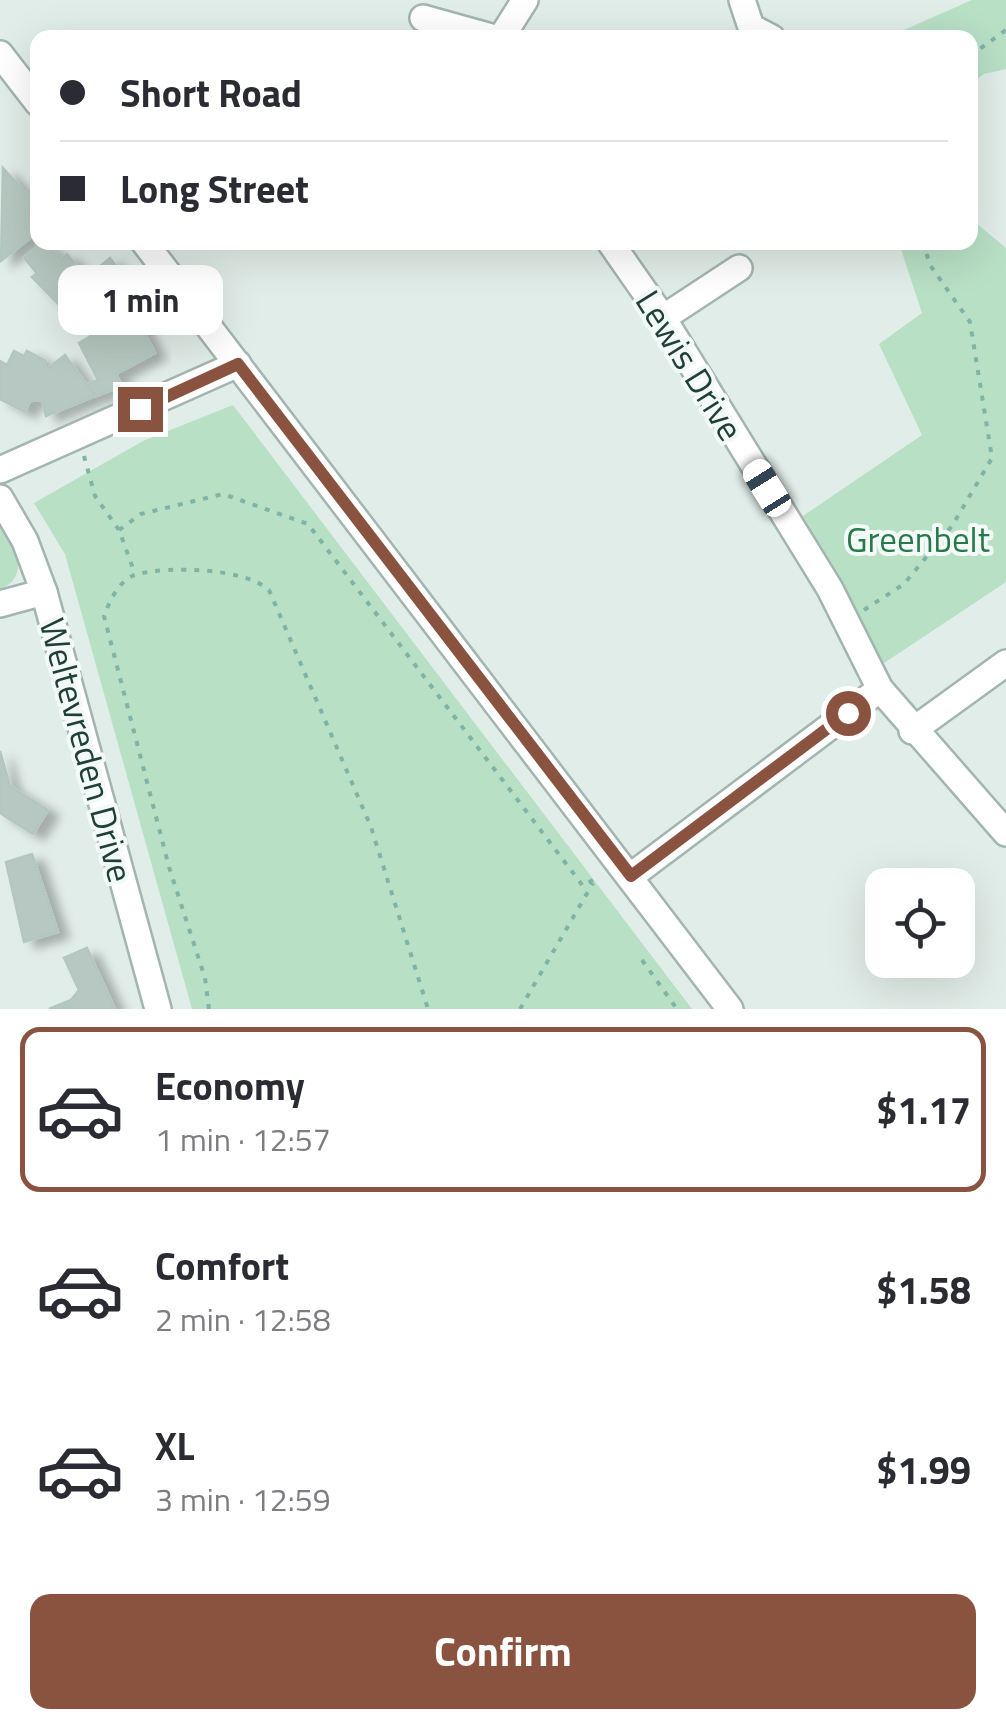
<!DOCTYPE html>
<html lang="en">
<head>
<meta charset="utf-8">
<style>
	:root { --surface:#fff; --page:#f7f7f7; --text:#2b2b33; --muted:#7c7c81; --line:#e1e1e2; --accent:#8a5340 }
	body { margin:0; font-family:"Titillium Web",sans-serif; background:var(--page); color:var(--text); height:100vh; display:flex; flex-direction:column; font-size:38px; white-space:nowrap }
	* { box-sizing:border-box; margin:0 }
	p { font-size:32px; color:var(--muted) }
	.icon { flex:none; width:55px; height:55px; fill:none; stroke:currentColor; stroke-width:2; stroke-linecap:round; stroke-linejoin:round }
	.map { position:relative; height:1009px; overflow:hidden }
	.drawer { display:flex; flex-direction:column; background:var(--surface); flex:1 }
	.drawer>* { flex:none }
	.top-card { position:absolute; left:30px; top:30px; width:948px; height:220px; border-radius:20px; box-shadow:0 10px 40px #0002; display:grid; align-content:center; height:220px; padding:0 30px; background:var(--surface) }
	.tools { position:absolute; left:865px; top:868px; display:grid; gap:20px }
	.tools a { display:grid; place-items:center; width:110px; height:110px; border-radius:20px; background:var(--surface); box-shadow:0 10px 40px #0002; font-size:50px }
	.end { position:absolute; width:45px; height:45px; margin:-22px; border:12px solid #8a5340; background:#fff; box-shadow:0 0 0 5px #fff }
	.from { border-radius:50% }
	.bubble { position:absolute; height:70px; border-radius:20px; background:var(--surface); box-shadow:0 10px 40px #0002; font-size:32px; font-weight:700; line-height:70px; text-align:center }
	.car { position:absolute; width:30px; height:60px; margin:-30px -15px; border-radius:12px; box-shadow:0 0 8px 2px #0007; background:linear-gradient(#fff 24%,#345 0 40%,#fff 0 76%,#345 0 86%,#fff 0) }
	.top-card b { display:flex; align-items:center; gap:35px; height:95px; font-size:38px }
	.top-card b+b { border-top:2px solid var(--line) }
	.top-card i { width:25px; height:25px; background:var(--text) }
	ul { padding:18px 0 0; list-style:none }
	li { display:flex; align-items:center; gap:30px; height:165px; margin:0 20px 15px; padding:0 10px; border:5px solid transparent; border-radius:20px }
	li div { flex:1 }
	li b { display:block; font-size:38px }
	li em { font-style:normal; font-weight:700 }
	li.selected { border-color:var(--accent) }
	li>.icon { width:90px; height:90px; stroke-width:1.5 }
	.cta { display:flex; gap:20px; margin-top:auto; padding:20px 30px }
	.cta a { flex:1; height:115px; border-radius:20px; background:var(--accent); color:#fff; font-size:40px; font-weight:700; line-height:115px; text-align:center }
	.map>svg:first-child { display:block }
</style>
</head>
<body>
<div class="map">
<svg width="1006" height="1009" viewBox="0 0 1006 1009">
	<defs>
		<filter id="shadow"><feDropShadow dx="11" dy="6" stdDeviation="5" flood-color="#0004"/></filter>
	</defs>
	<rect width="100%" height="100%" fill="#e1ede8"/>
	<!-- green -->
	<g fill="#b8e0c5">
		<polygon points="972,0 1006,0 1006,69 984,74 970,84 970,38 897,37 897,33"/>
		<polygon points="970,218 1006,248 1006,582 881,665 803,516 922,435 879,344 922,313 899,243 970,242"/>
		<polygon points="233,405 692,1009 192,1009 65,554 34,503 143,441"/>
		<path d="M0,522C13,546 33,574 0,590Z"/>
	</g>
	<!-- building -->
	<g fill="#b6c8c1" stroke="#b3c7c0" stroke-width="2.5" filter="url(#shadow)">
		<polygon points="3,168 38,206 38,232 1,261"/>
		<polygon points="44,242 61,259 67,254 86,278 110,258 123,275 70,316 32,277 37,273 24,258"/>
		<polygon points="123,291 155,353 116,374 122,386 96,396 88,384 98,380 79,343 91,336 79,313"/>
		<polygon points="14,351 24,356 27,351 46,361 44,366 48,368 65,355 95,396 46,416 42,400 30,401 25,412 0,399 0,361 7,365"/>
		<polygon points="0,751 10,786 48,810 33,834 0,813"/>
		<polygon points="32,854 58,932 24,942 6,862"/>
		<polygon points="87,948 115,1009 49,1009 71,1000 79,990 64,958"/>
	</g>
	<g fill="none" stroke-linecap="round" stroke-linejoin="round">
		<!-- minor casing -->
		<g stroke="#a3b5b0" stroke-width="30">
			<g id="minor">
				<polyline points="742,0 751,27 772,38"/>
				<polyline points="423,18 495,38"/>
				<polyline points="501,38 525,0"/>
				<polyline points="0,54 38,103"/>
				<polyline points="144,242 730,1009"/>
				<polyline points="610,242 663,318 830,589 880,689 1006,833"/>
				<polyline points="663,318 739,268"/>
				<polyline points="0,470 238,364"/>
				<polyline points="0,498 25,541 44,592 158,1009"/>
				<polyline points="0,604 44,592"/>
				<polyline points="912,731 1006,663"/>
				<polyline points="631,876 880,689"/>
			</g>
		</g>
		<!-- path -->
		<g stroke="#7fb3a6" stroke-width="4" stroke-dasharray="5 8" stroke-linecap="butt">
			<polyline points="970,56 1006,30"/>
			<polyline points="84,456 95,496 119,530 135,574"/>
			<polyline points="119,530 141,514 223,494 308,524 583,886 599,876"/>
			<polyline points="864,610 904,584 952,526 992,458 970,322 930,265 923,242"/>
			<polyline points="642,960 677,1009"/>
			<path d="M209,1009L205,978L169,867L104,616C110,600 120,578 138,574C169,566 245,568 269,590L371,827L428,1009"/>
			<polyline points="520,1009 593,883"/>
		</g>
		<!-- minor -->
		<use href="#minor" stroke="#fff" stroke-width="25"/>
	</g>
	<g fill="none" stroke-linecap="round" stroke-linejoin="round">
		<!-- route -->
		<polyline stroke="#8a5340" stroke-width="12" points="140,409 238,364 631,876 848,713"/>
	</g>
	<g text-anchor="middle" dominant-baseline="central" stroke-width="8" stroke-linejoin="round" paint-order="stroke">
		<!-- street labels -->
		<g font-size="35" fill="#203f38" stroke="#f2f9f6">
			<text transform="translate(690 365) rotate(58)">Lewis Drive</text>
			<text transform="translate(87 750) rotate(75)">Weltevreden Drive</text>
		</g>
		<!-- park labels -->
		<g font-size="35" fill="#27794b" stroke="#f2f9f6">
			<text x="918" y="539">Greenbelt</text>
		</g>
	</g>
</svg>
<div class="tools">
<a><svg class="icon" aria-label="locate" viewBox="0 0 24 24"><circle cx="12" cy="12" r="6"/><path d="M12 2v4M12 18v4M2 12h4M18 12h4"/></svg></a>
</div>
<i class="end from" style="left:848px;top:713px"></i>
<i class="end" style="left:140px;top:409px"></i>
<div class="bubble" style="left:58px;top:265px;width:165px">1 min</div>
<i class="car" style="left:767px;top:488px;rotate:328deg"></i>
<div class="top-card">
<b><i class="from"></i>Short Road</b>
<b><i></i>Long Street</b>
</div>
</div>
<section class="drawer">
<ul>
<li class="selected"><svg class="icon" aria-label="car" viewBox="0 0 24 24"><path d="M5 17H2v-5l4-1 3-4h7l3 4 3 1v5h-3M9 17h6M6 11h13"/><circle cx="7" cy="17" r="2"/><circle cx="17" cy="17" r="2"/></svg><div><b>Economy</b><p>1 min · 12:57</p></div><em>$1.17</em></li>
<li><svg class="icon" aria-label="car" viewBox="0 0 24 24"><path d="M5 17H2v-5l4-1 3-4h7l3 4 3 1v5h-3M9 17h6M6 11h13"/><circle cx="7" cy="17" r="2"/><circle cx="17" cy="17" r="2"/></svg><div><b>Comfort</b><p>2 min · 12:58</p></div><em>$1.58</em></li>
<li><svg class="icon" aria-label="car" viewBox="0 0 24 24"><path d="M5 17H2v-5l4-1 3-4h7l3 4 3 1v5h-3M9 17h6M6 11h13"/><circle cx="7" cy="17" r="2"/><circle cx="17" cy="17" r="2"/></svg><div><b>XL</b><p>3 min · 12:59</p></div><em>$1.99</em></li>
</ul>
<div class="cta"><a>Confirm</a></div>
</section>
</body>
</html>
